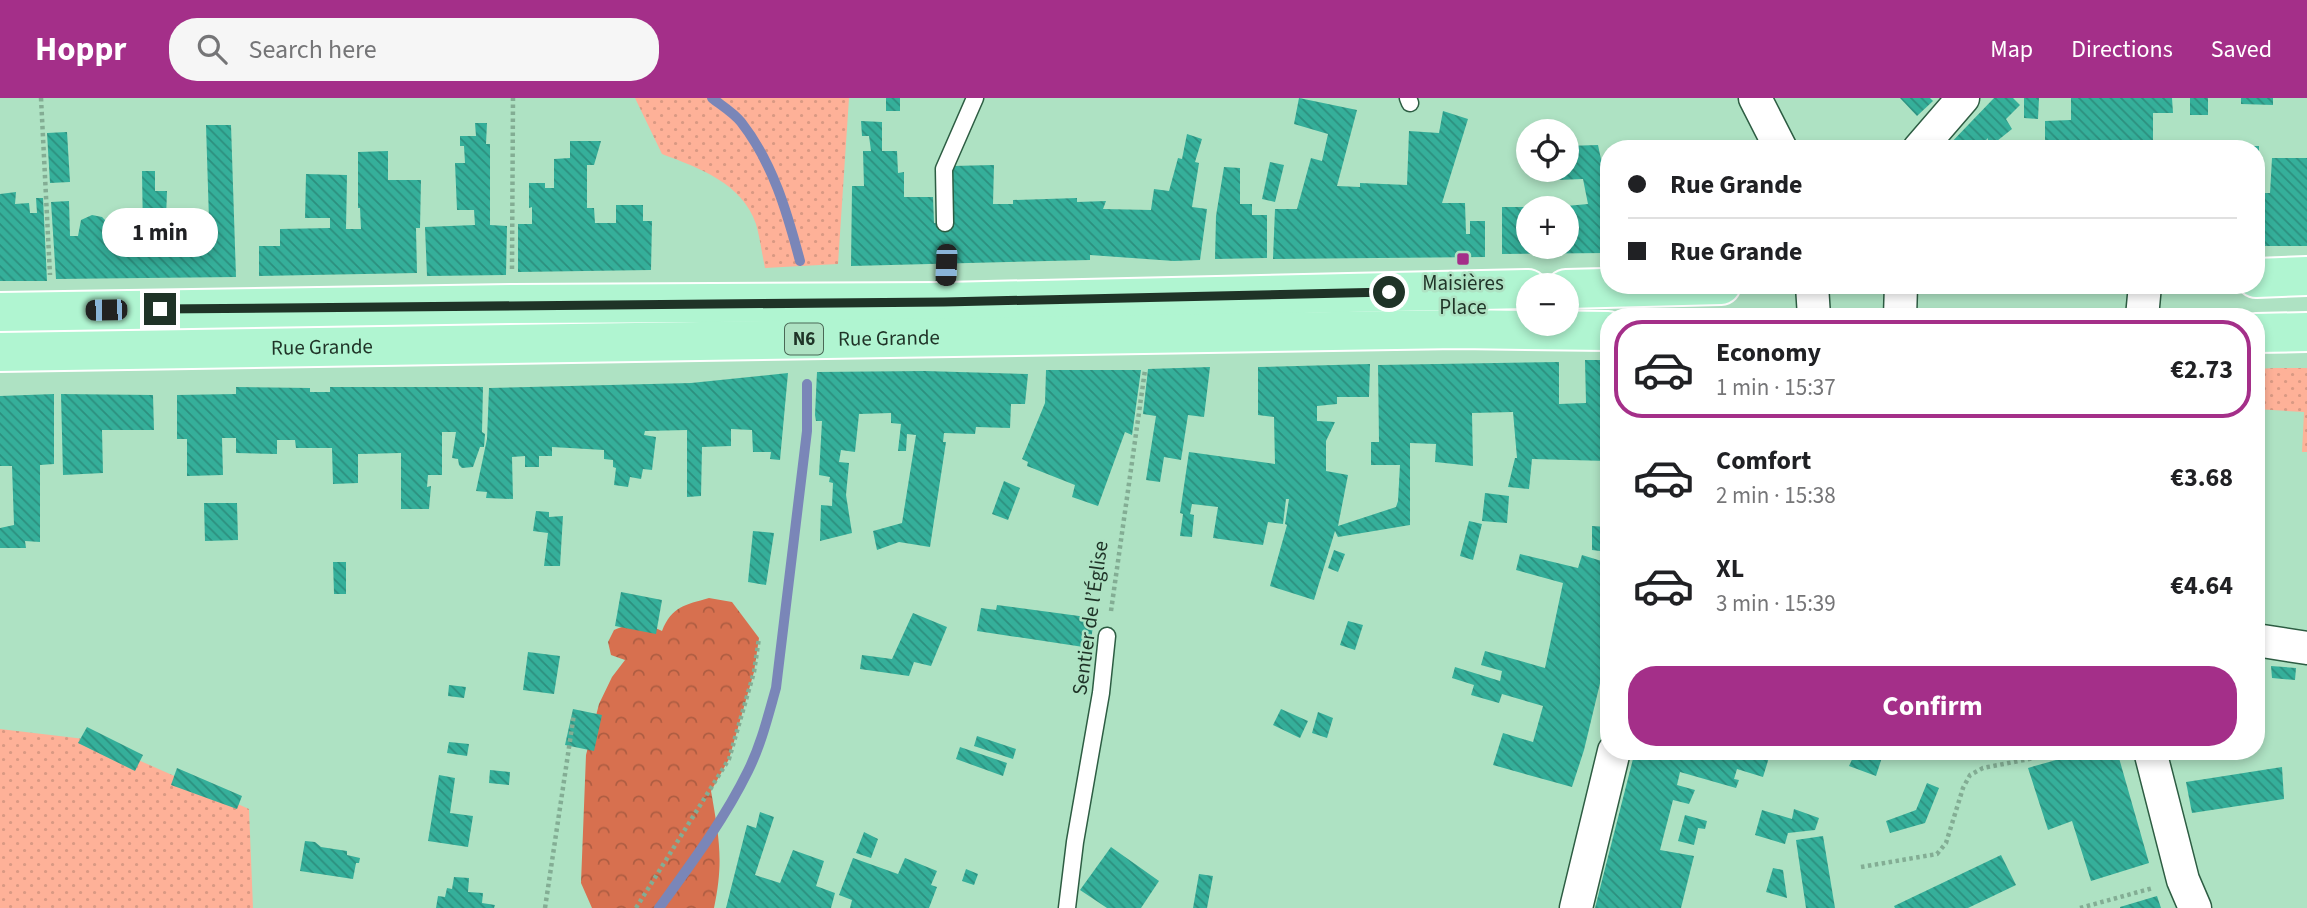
<!DOCTYPE html>
<html lang="en">
<head>
<meta charset="utf-8">
<style>
	:root { --surface:#fff; --page:#f6f6f6; --text:#202124; --muted:#757577; --line:#e0e0e0; --accent:#a42f89 }
	body { margin:0; font-family:"Source Sans 3",sans-serif; background:var(--page); color:var(--text); height:100vh; display:flex; flex-direction:column; font-size:26px; white-space:nowrap }
	* { box-sizing:border-box; margin:0 }
	p { font-size:23px; color:var(--muted) }
	.icon { flex:none; width:38px; height:38px; fill:none; stroke:currentColor; stroke-width:2; stroke-linecap:round; stroke-linejoin:round }
	.map { position:relative; flex:1; overflow:hidden }
	.panel { position:absolute; left:1600px; top:210px; width:665px; height:452px; display:flex; flex-direction:column; background:var(--surface); border-radius:28px; box-shadow:0 4px 10px #0003 }
	.panel>* { flex:none }
	.banner { position:absolute; left:1600px; top:42px; width:665px; height:154px; border-radius:28px; box-shadow:0 4px 10px #0003; display:grid; align-content:center; height:154px; padding:0 28px; background:var(--surface) }
	.controls { position:absolute; left:1516px; top:21px; display:grid; gap:14px }
	.controls a { display:grid; place-items:center; width:63px; height:63px; border-radius:50%; background:var(--surface); box-shadow:0 4px 10px #0003; font-size:35px }
	.end { position:absolute; width:32px; height:32px; margin:-16px; border:9px solid #1f3327; background:#fff; box-shadow:0 0 0 4px #fff }
	.from { border-radius:50% }
	.bubble { position:absolute; height:49px; border-radius:24px; background:var(--surface); box-shadow:0 4px 10px #0003; font-size:23px; font-weight:700; line-height:49px; text-align:center }
	.car { position:absolute; width:21px; height:42px; margin:-21px -10px; border-radius:9px; box-shadow:0 0 5px 2px #0007; background:linear-gradient(#222 24%,#8ab4d8 0 40%,#222 0 76%,#8ab4d8 0 86%,#222 0) }
	.banner b { display:flex; align-items:center; gap:24px; height:66px; font-size:26px }
	.banner b+b { border-top:2px solid var(--line) }
	.banner i { width:18px; height:18px; background:var(--text) }
	ul { padding:12px 0 0; list-style:none }
	li { display:flex; align-items:center; gap:21px; height:98px; margin:0 14px 10px; padding:0 14px; border:4px solid transparent; border-radius:28px }
	li div { flex:1 }
	li b { display:block; font-size:26px }
	li em { font-style:normal; font-weight:700 }
	li.on { border-color:var(--accent) }
	li>.icon { width:63px; height:63px; stroke-width:1.5 }
	.cta { display:flex; gap:14px; margin-top:auto; padding:14px 28px }
	.cta a { flex:1; height:80px; border-radius:28px; background:var(--accent); color:#fff; font-size:28px; font-weight:700; line-height:80px; text-align:center }
	header { display:flex; align-items:center; gap:42px; box-sizing:border-box; height:98px; padding:0 35px; background:var(--accent); color:#fff }
	header strong { font-size:33px }
	nav { display:flex; gap:38px; margin-inline-start:auto; font-size:24px }
	.search { width:490px; height:63px; background:var(--page); display:flex; align-items:center; gap:18px; box-sizing:border-box; padding:0 24px; border-radius:28px; color:var(--muted); font-size:26px }
	.map>svg:first-child { display:block }
</style>
</head>
<body>
<header>
<strong>Hoppr</strong>
<div class="search"><svg class="icon" aria-label="search" viewBox="0 0 24 24"><circle cx="10" cy="10" r="6"/><path d="M15 15l6 6"/></svg>Search here</div>
<nav><a>Map</a><a>Directions</a><a>Saved</a></nav>
</header>
<div class="map">
<svg width="2307" height="810" viewBox="0 0 2307 810">
	<defs>
		<pattern id="green-dots" width="8" height="8" patternUnits="userSpaceOnUse" patternTransform="scale(1.75)"><rect width="8" height="8" fill="#feb198"/><path d="M2 2h.1M6 6h.1" fill="none" stroke="#d99983" stroke-width="1.8" stroke-linecap="round"/></pattern>
		<pattern id="forest-crowns" width="20" height="18" patternUnits="userSpaceOnUse" patternTransform="scale(1.75)"><rect width="20" height="18" fill="#d7704f"/><path d="M2 6a3 3 0 1 1 6 0M12 15a3 3 0 1 1 6 0" fill="none" stroke="#ae5d42"/></pattern>
		<pattern id="building-back-hatch" width="6" height="6" patternUnits="userSpaceOnUse" patternTransform="scale(1.75)"><rect width="6" height="6" fill="#35af9a"/><path d="M-1 5l2 2M0 0l6 6M5-1l2 2" fill="none" stroke="#2c8f7e"/></pattern>
	</defs>
	<rect width="100%" height="100%" fill="#aee2c3"/>
	<!-- green -->
	<g fill="url(#green-dots)">
		<path d="M635,0H849L838,166L765,170C762,156 760,140 756,126C742,85 699,70 662,56Z"/>
		<polygon points="2275,270 2307,270 2307,354 2302,354 2304,314 2256,311 2256,271"/>
		<polygon points="0,631 93,642 249,711 253,810 0,810"/>
	</g>
	<!-- forest -->
	<path fill="url(#forest-crowns)" d="M709,500L732,504L759,540L754,574L729,661L711,693C719,739 724,763 714,810H592L581,785L586,657L599,606L612,579L625,562L611,557L608,544L614,532C635,524 642,524 662,533C672,508 685,507 709,500Z"/>
	<g fill="none" stroke-linecap="round" stroke-linejoin="round">
		<!-- stream -->
		<g stroke="#7a86b8" stroke-width="10">
			<path d="M712,0C721,7 734,15 741,24C773,65 787,114 800,163"/>
			<path d="M659,810C691,766 724,722 748,673C761,647 768,618 776,590L807,333V286"/>
		</g>
	</g>
	<!-- building -->
	<g fill="url(#building-back-hatch)">
		<rect x="886" y="0" width="14" height="13"/>
		<polygon points="1299,0 1357,12 1337,88 1360,89 1360,85 1407,87 1409,33 1439,35 1443,13 1468,21 1442,105 1465,105 1466,136 1470,136 1470,123 1485,123 1485,159 1273,161 1275,111 1297,111 1311,60 1322,63 1328,36 1294,26"/>
		<polygon points="1900,0 1930,0 1933,3 1917,18"/>
		<polygon points="1994,0 2013,0 2020,7 2006,21 2012,31 1987,51 1988,40 1977,51 1945,51"/>
		<polygon points="2024,0 2039,0 2038,21 2024,20"/>
		<polygon points="2071,0 2172,0 2173,15 2153,15 2153,51 2045,51 2045,23 2071,22"/>
		<rect x="2190" y="0" width="18" height="17"/>
		<polygon points="2241,0 2273,0 2273,7 2241,6"/>
		<polygon points="861,23 882,24 882,53 897,53 898,75 904,74 904,99 933,99 934,125 953,124 952,68 994,67 993,106 1013,106 1013,102 1077,100 1077,104 1106,103 1103,111 1151,112 1154,91 1169,93 1178,60 1182,61 1187,36 1202,41 1195,64 1199,65 1192,109 1207,111 1200,162 1174,163 1090,157 1090,162 851,168 852,88 864,88 863,53 871,53 869,38 862,38"/>
		<polygon points="475,25 487,25 486,46 490,46 490,127 507,128 506,177 427,178 425,129 475,127 474,112 457,112 455,65 465,65 464,48 460,48 460,38 476,38"/>
		<polygon points="206,27 231,27 236,179 56,181 51,104 69,103 70,138 78,138 81,122 92,117 102,119 107,124 109,137 143,137 142,73 155,73 155,93 167,93 166,121 182,122 182,150 188,151 188,122 209,122"/>
		<polygon points="67,34 70,84 50,85 47,35"/>
		<polygon points="570,43 601,43 594,67 587,67 587,110 594,110 595,125 616,125 616,107 643,107 643,123 652,123 651,172 518,174 518,126 532,126 532,109 529,110 529,85 545,85 545,90 554,90 554,61 570,60"/>
		<polygon points="1598,47 1608,94 1608,155 1502,156 1502,109 1528,109 1528,149 1566,149 1566,108 1588,106 1583,81 1557,82 1557,72 1566,72 1566,48"/>
		<polygon points="2240,48 2259,48 2259,95 2270,95 2272,60 2307,60 2307,148 2256,148 2256,51 2240,51"/>
		<polygon points="388,53 388,82 421,82 420,130 416,130 417,175 259,178 259,148 280,148 280,131 330,130 330,120 305,120 306,76 347,77 346,131 361,131 360,110 358,110 358,54"/>
		<polygon points="1270,64 1284,67 1275,104 1262,101"/>
		<polygon points="1224,69 1240,70 1240,106 1252,106 1252,117 1267,117 1267,160 1215,161 1216,118"/>
		<polygon points="16,94 15,106 29,105 30,115 37,115 36,100 43,100 47,183 0,183 0,96"/>
		<polygon points="1585,262 1608,262 1608,363 1532,361 1529,391 1508,389 1515,360 1517,360 1513,314 1472,315 1473,368 1435,364 1436,346 1410,345 1410,427 1338,439 1335,433 1314,502 1270,488 1287,427 1285,426 1289,401 1286,401 1283,426 1268,424 1263,447 1213,440 1218,409 1192,406 1190,416 1194,417 1192,439 1180,438 1183,416 1180,415 1189,354 1275,366 1274,319 1258,317 1258,269 1370,266 1369,299 1337,299 1337,306 1317,308 1317,323 1335,324 1326,343 1326,373 1348,377 1338,428 1396,409 1398,403 1400,367 1371,367 1371,344 1379,344 1378,267 1559,264 1559,306 1586,305"/>
		<polygon points="1210,269 1204,319 1188,317 1181,362 1164,359 1160,384 1146,382 1156,318 1143,316 1148,271"/>
		<polygon points="1046,272 1141,272 1132,337 1125,334 1098,408 1072,399 1075,387 1027,368 1028,364 1022,361 1045,305"/>
		<polygon points="925,273 1028,276 1025,306 1011,306 1010,330 976,329 975,336 944,335 943,344 946,344 930,449 899,444 877,452 873,433 902,425 916,337 907,336 906,353 898,353 901,326 891,325 891,315 859,316 855,354 841,352 839,364 849,365 846,397 852,435 820,443 821,407 832,408 833,385 829,384 830,379 819,377 822,323 816,323 815,317 817,274"/>
		<polygon points="788,275 780,362 770,361 771,354 753,354 752,332 731,331 731,348 702,349 701,398 687,399 687,332 645,333 644,337 656,339 652,372 643,371 641,381 630,379 628,389 614,387 616,370 613,369 613,362 604,361 604,352 552,349 552,358 539,358 539,369 525,369 525,358 512,359 513,401 486,400 487,394 476,393 487,341 489,290 691,285"/>
		<polygon points="236,289 310,290 310,294 330,294 330,289 483,289 482,334 485,336 484,349 480,349 473,369 462,370 459,367 458,361 452,360 456,334 442,334 442,377 428,377 427,389 431,388 429,411 401,411 401,355 358,356 358,385 333,386 332,350 296,350 295,342 277,342 277,356 236,355 236,340 222,340 223,377 187,378 187,341 177,341 177,297 236,296"/>
		<polygon points="54,296 54,366 40,367 40,444 25,443 26,450 0,450 0,430 14,427 12,368 0,368 0,298"/>
		<polygon points="61,296 153,297 154,332 102,332 103,375 63,377"/>
		<polygon points="1004,383 1020,390 1008,422 992,416"/>
		<polygon points="1485,395 1509,398 1507,425 1482,423"/>
		<polygon points="204,405 237,405 238,442 205,443"/>
		<polygon points="536,413 549,414 549,419 563,418 560,468 544,468 548,435 533,433"/>
		<polygon points="1469,423 1482,426 1473,462 1460,458"/>
		<polygon points="1592,428 1608,429 1608,454 1592,452"/>
		<polygon points="753,433 774,435 766,487 748,484"/>
		<polygon points="1334,452 1345,456 1338,474 1328,470"/>
		<polygon points="1520,456 1578,470 1582,457 1608,465 1608,552 1584,652 1572,689 1493,667 1503,635 1533,644 1543,608 1502,596 1499,605 1471,597 1474,587 1452,580 1455,569 1500,583 1502,573 1481,567 1485,553 1545,570 1563,485 1516,472"/>
		<polygon points="333,464 346,464 346,496 334,496"/>
		<polygon points="621,494 662,502 656,536 615,528"/>
		<polygon points="997,507 1094,520 1090,550 977,533 981,510 996,512"/>
		<polygon points="913,515 947,529 931,568 914,564 909,578 860,571 862,557 892,561"/>
		<polygon points="1348,523 1363,527 1355,552 1340,547"/>
		<polygon points="528,554 560,558 554,596 523,592"/>
		<polygon points="2271,568 2296,570 2295,582 2272,580"/>
		<polygon points="449,587 466,589 464,600 448,598"/>
		<polygon points="573,611 602,617 594,653 565,647"/>
		<polygon points="1281,611 1308,623 1300,640 1273,627"/>
		<polygon points="1318,614 1333,620 1327,640 1312,635"/>
		<polygon points="87,629 143,657 135,673 78,645"/>
		<polygon points="977,638 1016,651 1013,661 974,648"/>
		<polygon points="449,644 469,646 467,658 447,655"/>
		<polygon points="960,649 1007,665 1003,678 956,661"/>
		<polygon points="1635,653 1708,653 1730,659 1732,653 1771,653 1763,679 1737,671 1734,681 1739,682 1736,690 1680,674 1677,687 1695,692 1689,706 1673,702 1660,752 1694,758 1681,810 1595,810"/>
		<polygon points="1856,653 1884,653 1876,678 1849,668"/>
		<polygon points="2114,653 2117,653 2149,765 2091,783 2072,723 2048,732 2028,670 2084,654 2086,661"/>
		<polygon points="2282,669 2284,701 2192,715 2186,684"/>
		<polygon points="177,670 242,698 237,711 171,687"/>
		<polygon points="490,672 510,674 509,687 489,685"/>
		<polygon points="439,677 455,680 450,715 473,718 468,749 428,743"/>
		<polygon points="1927,685 1939,690 1925,725 1890,735 1886,723 1916,712"/>
		<polygon points="1794,711 1819,720 1815,732 1788,735 1785,746 1755,737 1762,712 1792,721"/>
		<polygon points="760,714 774,719 755,777 780,785 793,752 824,763 816,788 835,795 831,810 726,810 747,727 756,730"/>
		<polygon points="1685,717 1707,723 1705,731 1698,730 1694,747 1678,743"/>
		<polygon points="864,734 878,741 871,760 856,755"/>
		<polygon points="1823,738 1835,810 1806,810 1796,742"/>
		<polygon points="305,743 315,744 321,749 347,753 347,757 360,760 359,765 356,765 353,781 300,773"/>
		<polygon points="1111,749 1159,783 1141,810 1107,810 1080,792"/>
		<polygon points="2001,757 2016,787 1968,810 1895,810 1894,808"/>
		<polygon points="853,760 898,776 905,760 937,773 931,787 937,789 929,810 850,810 852,802 839,797"/>
		<polygon points="1773,770 1783,772 1787,800 1766,794"/>
		<polygon points="966,771 978,776 974,787 962,783"/>
		<polygon points="1199,776 1213,778 1207,810 1193,810"/>
		<polygon points="454,779 469,780 468,794 483,795 482,805 495,807 494,810 436,810 438,798 445,799 447,790 452,791"/>
		<polygon points="2157,798 2161,810 2120,810 2120,809"/>
	</g>
	<g fill="none" stroke-linecap="round" stroke-linejoin="round">
		<!-- lane casing -->
		<g stroke="#2d5d43" stroke-width="19">
			<g id="lane">
				<polyline points="1408,0 1410,5"/>
				<polyline points="945,125 944,71 975,0"/>
				<polyline points="944,204 946,167"/>
				<polyline points="1067,810 1075,744 1101,595 1107,538"/>
			</g>
		</g>
		<!-- street casing -->
		<g stroke="#2d5d43" stroke-width="35">
			<g id="street">
				<polyline points="1755,0 1781,51"/>
				<polyline points="1919,51 1963,0"/>
				<polyline points="1812,187 1814,219"/>
				<polyline points="1900,219 1901,187"/>
				<polyline points="2142,219 2145,187"/>
				<polyline points="2256,542 2307,550"/>
				<polyline points="2150,653 2183,782 2195,810"/>
				<polyline points="1576,810 1614,653"/>
			</g>
		</g>
		<!-- primary casing -->
		<g stroke="#fff" stroke-width="42">
			<g id="primary">
				<polyline points="2256,180 2307,178"/>
				<polyline points="1566,191 1721,187"/>
				<polyline points="0,214 512,206 944,204 1528,191"/>
				<polyline points="2256,235 2307,234"/>
				<path id="s1" d="M0,254L1458,231L1608,233"/>
			</g>
		</g>
		<!-- path -->
		<g stroke="#83ad94" stroke-width="4.5" stroke-dasharray="3.5 3.5" stroke-linecap="butt">
			<polyline points="41,0 50,177"/>
			<polyline points="512,171 513,0"/>
			<polyline points="1111,513 1145,272"/>
			<polyline points="1861,769 1937,756 1946,745 1963,690 1970,677 1983,670 2070,653"/>
			<polyline points="545,810 574,616"/>
			<polyline points="636,810 729,661 754,574 759,540"/>
			<polyline points="2080,810 2153,790"/>
		</g>
		<!-- lane -->
		<use href="#lane" stroke="#fff" stroke-width="16"/>
		<!-- street -->
		<use href="#street" stroke="#fff" stroke-width="32"/>
		<!-- primary -->
		<use href="#primary" stroke="#b0f5d1" stroke-width="38"/>
	</g>
	<g fill="none" stroke-linecap="round" stroke-linejoin="round">
		<!-- route -->
		<polyline stroke="#1f3327" stroke-width="9" points="160,211 944,204 1389,194"/>
	</g>
	<!-- markers -->
	<rect fill="#a42f89" stroke="#aee2c3" stroke-width="2.5" x="1456" y="154" width="14" height="14" rx="3.5"/>
	<g text-anchor="middle" dominant-baseline="central" stroke-width="5" stroke-linejoin="round" paint-order="stroke">
		<!-- shield labels -->
		<rect fill="#aee2c3" stroke="#4a6856" stroke-width="2" x="785" y="225.5" width="38" height="31" rx="5"/>
		<g font-size="19" font-weight="bold" fill="#1f3327">
			<text x="804" y="241">N6</text>
		</g>
		<!-- poi labels -->
		<g font-size="21" fill="#1f3327" stroke="#aee2c3">
			<text x="1463" y="185">Maisières<tspan x="1463" dy="24">Place</tspan></text>
		</g>
		<!-- street labels -->
		<g font-size="21" fill="#1f3327" stroke="#aee2c3">
			<text stroke="none"><textPath href="#s1" startOffset="889">Rue Grande</textPath></text>
			<text stroke="none"><textPath href="#s1" startOffset="322">Rue Grande</textPath></text>
			<text transform="translate(1090 520) rotate(-82)">Sentier de l’Église</text>
		</g>
	</g>
</svg>
<div class="controls">
<a><svg class="icon" aria-label="locate" viewBox="0 0 24 24"><circle cx="12" cy="12" r="6"/><path d="M12 2v4M12 18v4M2 12h4M18 12h4"/></svg></a>
<a>+</a>
<a>−</a>
</div>
<i class="end from" style="left:1389px;top:194px"></i>
<i class="end" style="left:160px;top:211px"></i>
<div class="bubble" style="left:102px;top:110px;width:116px">1 min</div>
<i class="car" style="left:946px;top:167px;rotate:182deg"></i>
<i class="car" style="left:106px;top:212px;rotate:269deg"></i>
<div class="banner">
<b><i class="from"></i>Rue Grande</b>
<b><i></i>Rue Grande</b>
</div>
<section class="panel">
<ul>
<li class="on"><svg class="icon" aria-label="car" viewBox="0 0 24 24"><path d="M5 17H2v-5l4-1 3-4h7l3 4 3 1v5h-3M9 17h6M6 11h13"/><circle cx="7" cy="17" r="2"/><circle cx="17" cy="17" r="2"/></svg><div><b>Economy</b><p>1 min · 15:37</p></div><em>€2.73</em></li>
<li><svg class="icon" aria-label="car" viewBox="0 0 24 24"><path d="M5 17H2v-5l4-1 3-4h7l3 4 3 1v5h-3M9 17h6M6 11h13"/><circle cx="7" cy="17" r="2"/><circle cx="17" cy="17" r="2"/></svg><div><b>Comfort</b><p>2 min · 15:38</p></div><em>€3.68</em></li>
<li><svg class="icon" aria-label="car" viewBox="0 0 24 24"><path d="M5 17H2v-5l4-1 3-4h7l3 4 3 1v5h-3M9 17h6M6 11h13"/><circle cx="7" cy="17" r="2"/><circle cx="17" cy="17" r="2"/></svg><div><b>XL</b><p>3 min · 15:39</p></div><em>€4.64</em></li>
</ul>
<div class="cta"><a>Confirm</a></div>
</section>
</div>
</body>
</html>
